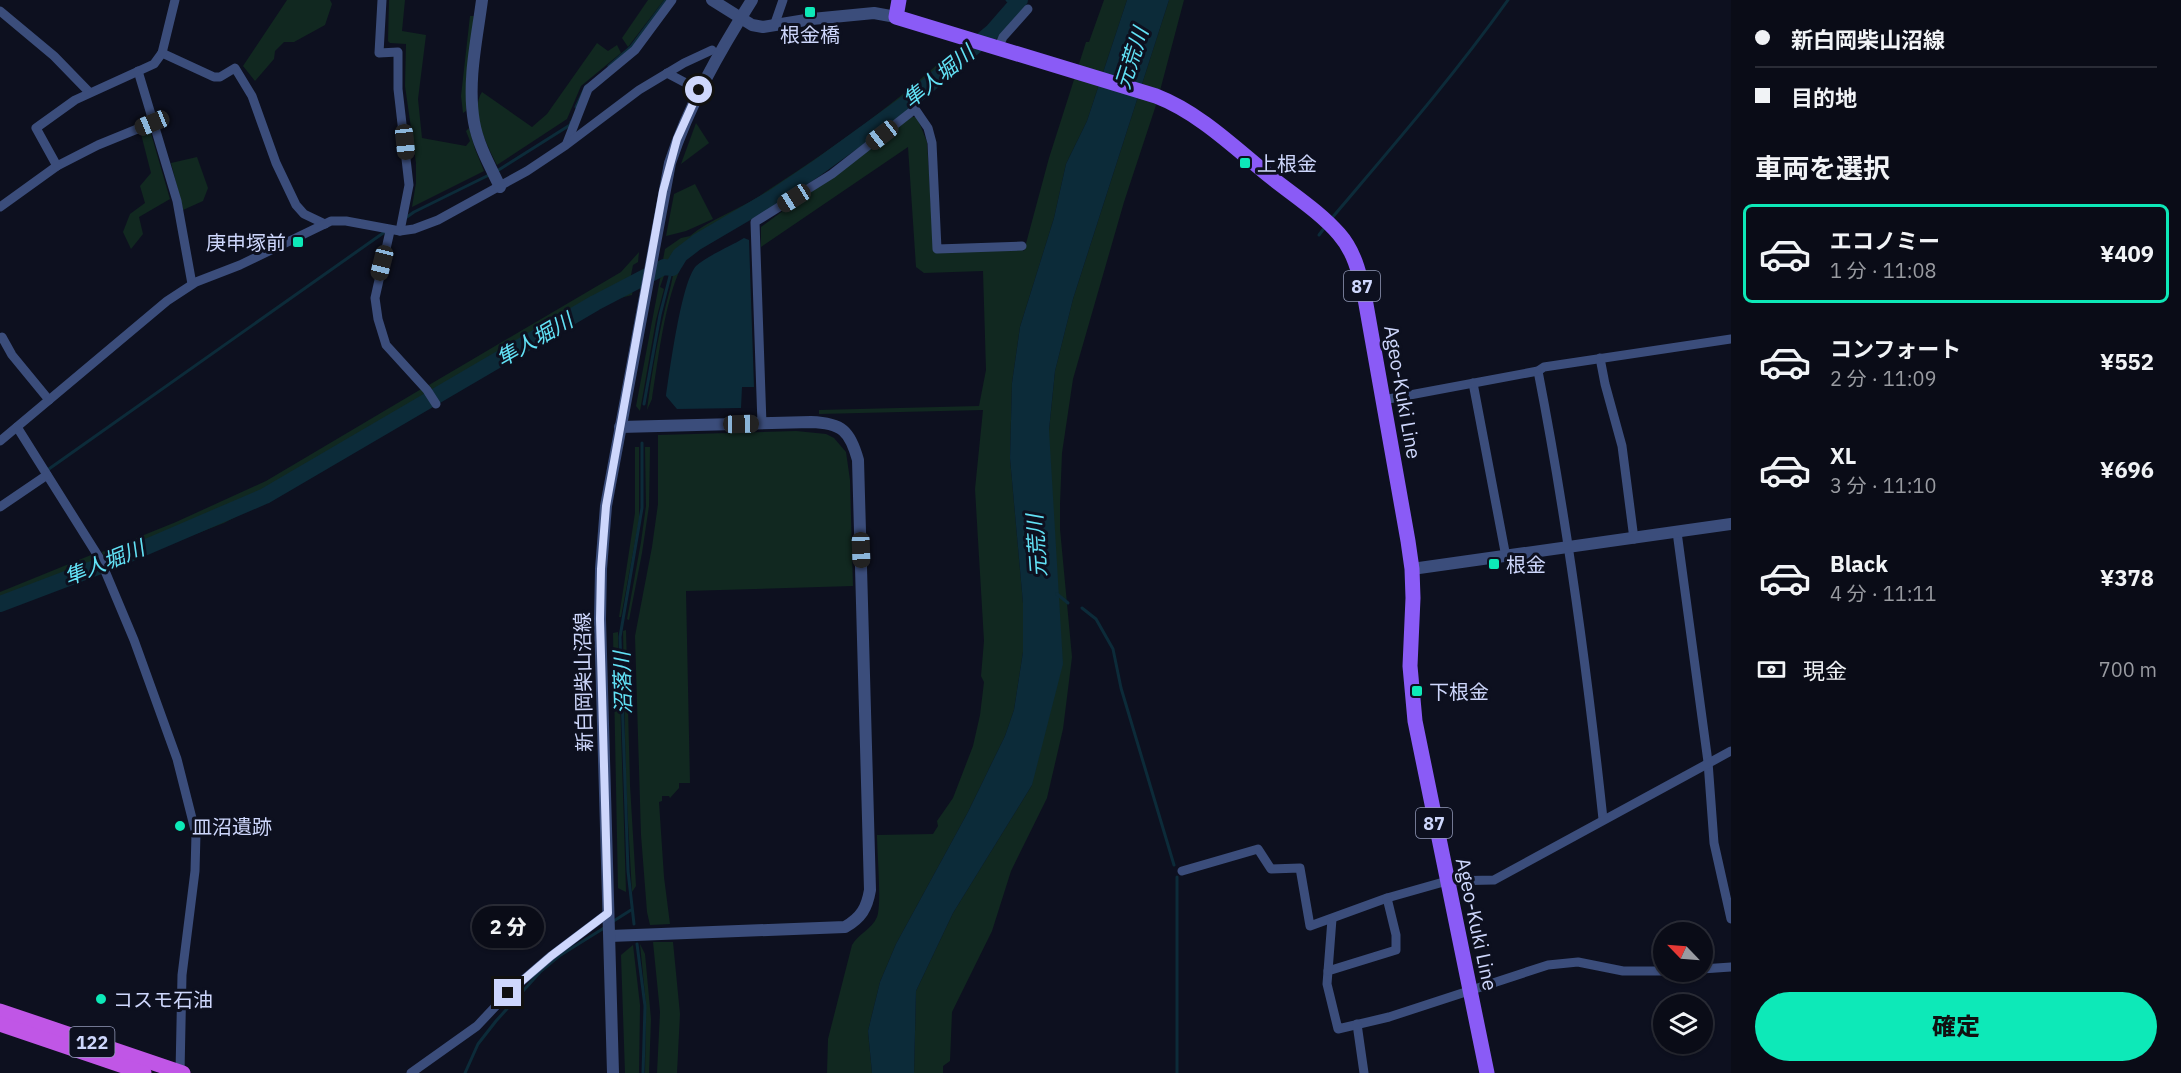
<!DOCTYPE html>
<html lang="ja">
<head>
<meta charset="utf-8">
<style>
	:root { --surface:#0a0c17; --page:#131520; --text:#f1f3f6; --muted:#999ba1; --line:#2a2c36; --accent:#0de9b8 }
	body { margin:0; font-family:"IBM Plex Sans","Noto Sans JP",sans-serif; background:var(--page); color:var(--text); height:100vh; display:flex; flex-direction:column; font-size:22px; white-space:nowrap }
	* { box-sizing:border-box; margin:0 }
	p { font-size:20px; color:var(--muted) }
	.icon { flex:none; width:33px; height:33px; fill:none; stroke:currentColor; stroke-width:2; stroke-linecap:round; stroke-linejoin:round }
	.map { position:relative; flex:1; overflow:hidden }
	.panel { display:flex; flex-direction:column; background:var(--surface); width:450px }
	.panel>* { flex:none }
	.hud { display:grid; align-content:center; height:132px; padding:0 24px; background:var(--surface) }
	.needle { width:39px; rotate:295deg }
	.tools { position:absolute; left:1653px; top:922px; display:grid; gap:12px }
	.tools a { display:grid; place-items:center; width:60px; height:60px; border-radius:50%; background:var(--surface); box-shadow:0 2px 4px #0004,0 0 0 2px var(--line); font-size:30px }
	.end { position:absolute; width:27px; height:27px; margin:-14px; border:8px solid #ced7fc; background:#111; box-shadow:0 0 0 3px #111 }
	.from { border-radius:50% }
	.bubble { position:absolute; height:42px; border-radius:21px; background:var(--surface); box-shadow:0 2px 4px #0004,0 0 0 2px var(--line); font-size:20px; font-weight:800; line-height:42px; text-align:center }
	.car { position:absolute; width:18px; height:36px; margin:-18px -9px; border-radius:8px; box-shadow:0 0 4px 2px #0007; background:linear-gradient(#222 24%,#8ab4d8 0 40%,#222 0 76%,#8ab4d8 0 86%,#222 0) }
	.hud b { display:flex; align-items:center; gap:21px; height:57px; font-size:22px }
	.hud b+b { border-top:2px solid var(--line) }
	.hud i { width:15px; height:15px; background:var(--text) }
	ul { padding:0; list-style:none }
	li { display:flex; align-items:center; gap:18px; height:99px; margin:0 12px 9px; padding:0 12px; border:3px solid transparent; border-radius:9px }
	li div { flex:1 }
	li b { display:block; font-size:22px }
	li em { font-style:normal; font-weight:800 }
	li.on { border-color:var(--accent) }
	li>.icon { width:54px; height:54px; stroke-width:1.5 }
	h2 { padding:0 24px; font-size:27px; line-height:72px }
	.pay { display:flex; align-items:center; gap:15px; height:66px; padding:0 24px; font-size:22px }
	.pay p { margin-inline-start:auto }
	.button { display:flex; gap:12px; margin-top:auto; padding:12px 24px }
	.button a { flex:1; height:69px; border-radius:36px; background:var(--accent); color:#111; font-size:24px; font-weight:800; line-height:69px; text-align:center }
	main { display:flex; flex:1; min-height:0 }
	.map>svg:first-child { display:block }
</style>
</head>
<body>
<main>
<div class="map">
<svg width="1731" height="1073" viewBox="0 0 1731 1073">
	<rect width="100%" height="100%" fill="#0d101f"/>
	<!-- green -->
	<g fill="#112820">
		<polygon points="287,0 330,0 332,4 325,25 294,42 284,42 275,51 274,59 255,81 243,66"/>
		<polygon points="389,0 405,0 402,31 426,35 418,99 422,138 466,146 470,141 466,131 469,128 475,149 484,171 412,207 416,183 416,163 405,86 406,44 390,43 388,41"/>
		<polygon points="648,0 664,0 628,47 622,38"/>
		<path d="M1104,0H1127L1087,121L1066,164L1054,218L1020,327L1012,383L1010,458L1023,603V652L1014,710L1005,736L968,812L896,944L880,982L868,1031L872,1073H827L828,1039L852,945C858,934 872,929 877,917C882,904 877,852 877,835L933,834L938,826L937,821L953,798L973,746L980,715L984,682L981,676L984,641L975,489L983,410L819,414V410L979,406L986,370L983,271L924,273L916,267L908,147L761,247V227L911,117H917L927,142L934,252L1021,249L1024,251L1049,158L1086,42H1089Z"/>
		<polygon points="1169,0 1184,0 1157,102 1124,202 1073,379 1062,453 1060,504 1060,529 1072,657 1063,729 1047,798 1011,871 992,931 952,1012 950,1061 943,1066 943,1073 914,1073 916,991 953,913 1032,785 1049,430 1055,371 1073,299"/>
		<polygon points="470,16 474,16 466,80 466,111 463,113 461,96"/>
		<path d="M597,43L608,51L617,45L621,53L581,86L567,119L497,165C488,147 469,111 482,92L532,127L547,114Z"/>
		<path d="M944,58L947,62L823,161L769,195L695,237L676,253L672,264L662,265L665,249L681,238L690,236C710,219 736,211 758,197C822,155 888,111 944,58Z"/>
		<path d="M952,68L956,71L831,167L762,212L692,252C667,274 658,364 652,399L647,410C652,370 659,331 669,293C672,283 673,271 677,262C685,246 739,219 756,209C827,169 889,118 952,68Z"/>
		<polygon points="696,123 709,143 681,164"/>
		<polygon points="150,130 170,199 139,217 143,234 131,249 123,232 130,214 145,203 140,186 151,173 141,134"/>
		<polygon points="197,157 208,188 203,201 183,210 171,163"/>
		<polygon points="695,184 713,219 686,231 666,236 674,194"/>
		<polygon points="639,252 638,262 633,265 630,280 597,297 435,393 429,385 621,272"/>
		<polygon points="665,273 660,287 664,289 656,320 640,411 636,406 661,274"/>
		<polygon points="633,289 632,295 605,302 440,400 438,397 585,311 609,298"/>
		<polygon points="423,388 427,398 292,477 224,511 104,559 102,552 176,522 266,481"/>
		<polygon points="431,402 433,405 300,483 224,523 108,568 107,565 200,529 268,496"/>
		<polygon points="796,431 826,434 834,438 846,452 850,480 853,586 686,591 690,783 679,783 679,788 670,798 669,796 662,796 662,801 659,802 664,877 670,924 650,925 647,912 641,835 635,636 652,547 658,504 658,435"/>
		<polygon points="635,447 639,447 639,520 621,617 619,617 635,513"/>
		<polygon points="645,447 650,447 649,506 642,553 629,620 627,619 641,542 646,506"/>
		<polygon points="91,555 96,563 0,600 0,592"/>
		<polygon points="99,568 100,571 0,609 0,606"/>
		<polygon points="626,630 630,785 636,886 632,892 626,786 623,631"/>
		<polygon points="618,632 626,892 618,888 613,633"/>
		<polygon points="653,942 673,942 680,1014 677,1073 657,1073 660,1012"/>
		<polygon points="640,944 645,954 651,1019 649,1073 645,1073 646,1005"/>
		<polygon points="633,945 640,1005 639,1073 625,1073 621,955"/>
	</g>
	<!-- water -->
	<g fill="#0c2b39">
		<polygon points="1127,0 1169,0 1073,299 1055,371 1049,430 1063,664 1032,785 953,913 916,991 914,1073 872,1073 868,1031 880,982 896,944 968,812 1005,736 1014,710 1023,652 1023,603 1010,458 1012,383 1020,327 1054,218 1066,164 1087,121"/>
		<path d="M744,238L749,240L754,387H742L741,408L677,409L666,396C670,370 681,283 696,266C707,256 731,246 744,238Z"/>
	</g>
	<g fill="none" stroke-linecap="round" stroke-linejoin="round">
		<!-- stream -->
		<g stroke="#0c2b39" stroke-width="3">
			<polyline points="1007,0 1014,6"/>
			<polyline points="609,66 631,47 666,0"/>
			<polyline points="576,107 586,86"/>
			<polyline points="497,171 570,125 571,122"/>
			<polyline points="404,219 414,212 491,174"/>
			<path d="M1331,219C1392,147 1453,77 1508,0"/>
			<polyline points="1319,235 1325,227"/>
			<polyline points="644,404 660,315 672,268"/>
			<polyline points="46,471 386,231"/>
			<polyline points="1057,594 1068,603"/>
			<polyline points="1082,608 1096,619 1113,649 1121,688 1174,865"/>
			<polyline points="612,922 631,910"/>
			<polyline points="634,924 628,871 620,637 642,508 642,443"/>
			<polyline points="637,944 645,1006 643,1073"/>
			<polyline points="465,1073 478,1044 496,1021 541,971 559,956 604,928"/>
			<polyline points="1177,1073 1177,877"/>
		</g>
		<!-- river -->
		<polyline stroke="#0c2b39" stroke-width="16" points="0,604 116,560 265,496 595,303 664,267 672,268 680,255 697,242 774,197 817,168 908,102 992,32 1020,0"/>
		<!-- minor -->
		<g stroke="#3b4d7b" stroke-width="9">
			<polyline points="382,0 379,53 398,52 398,89 409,185 400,231"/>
			<polyline points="0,11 54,56 89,92"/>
			<polyline points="774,26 783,0"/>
			<polyline points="998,48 1003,37 1028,9"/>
			<polyline points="162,53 214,77 220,77 235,68 252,96 276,163 296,205 304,214 325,224"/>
			<polyline points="138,71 177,201 192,284"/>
			<polyline points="667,73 699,90"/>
			<polyline points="567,143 588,89 635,50 672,0"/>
			<polyline points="57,166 98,145 152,123"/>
			<polyline points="0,207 57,166 36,128 75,100 154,64 162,53 175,0"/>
			<polyline points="390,231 375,298 378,319 386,345 427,390 436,404"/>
			<polyline points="2,337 12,355 49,400"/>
			<polyline points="1600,358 1605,384 1622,446 1634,539"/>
			<path d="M1538,371C1567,520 1587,669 1603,819"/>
			<polyline points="1473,383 1506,557"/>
			<polyline points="1383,400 1538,371 1544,367 1731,339"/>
			<polyline points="762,424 755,222 832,174 915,109 928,128 932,143 937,249 1022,246"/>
			<polyline points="17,427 100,559 134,640 177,759 196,834 195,871 182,975 180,1073"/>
			<polyline points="0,441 167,301 196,282 240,265 331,221 346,221 400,231 414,229 438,220 527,171 566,145 639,90 684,63 712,50"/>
			<polyline points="0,507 47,475"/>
			<polyline points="1677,532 1708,762 1714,843 1731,919"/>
			<polyline points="1182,871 1258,849 1271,869 1300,868 1310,926 1387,898 1447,881 1494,880 1731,751"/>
			<polyline points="1387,898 1396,935 1396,950 1328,971 1327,984 1338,1029 1389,1017 1548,965 1578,962 1623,971 1664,971"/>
			<polyline points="1702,969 1731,967"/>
			<polyline points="1328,971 1332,919"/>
			<polyline points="1357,1024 1364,1073"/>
			<polyline points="411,1073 477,1026 508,993 551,956 608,913"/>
		</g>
		<!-- tertiary -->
		<g stroke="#3b4d7b" stroke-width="12">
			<path d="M482,0C477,39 467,82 474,122C478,145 490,166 500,187"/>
			<polyline points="712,0 752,25 763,27 812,19 874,13 896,17"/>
			<polyline points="1412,569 1731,524"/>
			<path d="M610,936L845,927C861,918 867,908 870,890L858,460C850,431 842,423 811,422L620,427"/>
			<path d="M613,1073L600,619L601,569L606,506L670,163C689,105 719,52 752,0"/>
		</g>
		<!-- primary -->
		<path stroke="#8a5bf6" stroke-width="15" d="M899,0L896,17L1156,96C1200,113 1236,149 1272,178C1295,196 1321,213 1339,234C1354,251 1359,272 1364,293L1408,541L1412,569L1413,598L1410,666L1415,721L1487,1073"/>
		<!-- trunk -->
		<g stroke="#c056e6" stroke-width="15">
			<polyline points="0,1011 183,1073"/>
			<polyline points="0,1024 144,1073"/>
		</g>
	</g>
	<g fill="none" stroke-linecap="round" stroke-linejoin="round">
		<!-- route -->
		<polyline stroke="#ced7fc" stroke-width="8" points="508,993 551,956 608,913 600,619 601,569 606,506 663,191 677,139 699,90"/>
	</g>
	<!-- markers -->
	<g fill="#0de9b8" stroke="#0d101f" stroke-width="2">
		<rect x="804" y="6" width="12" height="12" rx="3"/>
		<rect x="1239" y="157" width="12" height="12" rx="3"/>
		<rect x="292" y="236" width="12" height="12" rx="3"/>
		<rect x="1488" y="558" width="12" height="12" rx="3"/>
		<rect x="1411" y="685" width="12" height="12" rx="3"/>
		<circle cx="180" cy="826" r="6"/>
		<circle cx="101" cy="999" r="6"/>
	</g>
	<g text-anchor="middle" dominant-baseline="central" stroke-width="6" stroke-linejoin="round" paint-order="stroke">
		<!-- shield labels -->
		<g fill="#0d101f" stroke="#949bba" stroke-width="1.5">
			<rect x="1344" y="271" width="36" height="30" rx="4.5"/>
			<rect x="1416" y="808" width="36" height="30" rx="4.5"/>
			<rect x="69.5" y="1027" width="45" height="30" rx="4.5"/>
		</g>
		<g font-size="18" font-weight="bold" fill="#ced7fc">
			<text x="1362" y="286">87</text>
			<text x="1434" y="823">87</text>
			<text x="92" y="1042">122</text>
		</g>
		<!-- poi labels -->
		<g font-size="20" fill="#ced7fc" stroke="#0d101f" text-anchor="start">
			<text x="810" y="34" text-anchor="middle">根金橋</text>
			<text x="1257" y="163">上根金</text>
			<text x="286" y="242" text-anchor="end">庚申塚前</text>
			<text x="1506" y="564">根金</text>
			<text x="1429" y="691">下根金</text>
			<text x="192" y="826">皿沼遺跡</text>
			<text x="113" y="999">コスモ石油</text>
		</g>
		<!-- street labels -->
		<g font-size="20" fill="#ced7fc" stroke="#0d101f">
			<text transform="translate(1403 392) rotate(80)">Ageo-Kuki Line</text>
			<text transform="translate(583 682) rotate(-91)">新白岡柴山沼線</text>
			<text transform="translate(1477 924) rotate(78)">Ageo-Kuki Line</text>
		</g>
		<!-- water labels -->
		<g font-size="21" font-style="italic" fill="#62e2f6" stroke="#0d101f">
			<text transform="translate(1131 58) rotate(-72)">元荒川</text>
			<text transform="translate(938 76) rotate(-39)">隼人堀川</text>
			<text transform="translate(534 339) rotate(-30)">隼人堀川</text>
			<text transform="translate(1036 546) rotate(-94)">元荒川</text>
			<text transform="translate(104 562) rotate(-22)">隼人堀川</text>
			<text transform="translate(622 683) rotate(-92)">沼落川</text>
		</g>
	</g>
</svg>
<div class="tools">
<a><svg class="needle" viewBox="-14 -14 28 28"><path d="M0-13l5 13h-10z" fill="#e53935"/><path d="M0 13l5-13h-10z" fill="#999ba1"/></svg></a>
<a><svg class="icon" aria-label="layers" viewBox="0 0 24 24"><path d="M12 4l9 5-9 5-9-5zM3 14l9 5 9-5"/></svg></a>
</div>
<i class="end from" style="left:699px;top:90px"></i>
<i class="end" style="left:508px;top:993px"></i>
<div class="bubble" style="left:472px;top:906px;width:72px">2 分</div>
<i class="car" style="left:152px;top:123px;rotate:248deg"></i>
<i class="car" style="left:882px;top:135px;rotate:232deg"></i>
<i class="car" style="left:405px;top:142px;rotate:174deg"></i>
<i class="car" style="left:794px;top:198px;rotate:238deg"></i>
<i class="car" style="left:382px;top:263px;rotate:194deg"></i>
<i class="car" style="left:741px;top:424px;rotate:89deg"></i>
<i class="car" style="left:861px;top:550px;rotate:178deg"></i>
</div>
<section class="panel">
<div class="hud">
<b><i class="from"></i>新白岡柴山沼線</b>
<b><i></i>目的地</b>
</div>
<h2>車両を選択</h2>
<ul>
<li class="on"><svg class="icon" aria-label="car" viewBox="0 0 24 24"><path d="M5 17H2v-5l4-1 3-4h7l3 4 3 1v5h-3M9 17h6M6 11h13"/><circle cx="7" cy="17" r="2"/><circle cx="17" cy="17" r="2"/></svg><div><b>エコノミー</b><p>1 分 · 11:08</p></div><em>¥409</em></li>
<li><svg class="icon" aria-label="car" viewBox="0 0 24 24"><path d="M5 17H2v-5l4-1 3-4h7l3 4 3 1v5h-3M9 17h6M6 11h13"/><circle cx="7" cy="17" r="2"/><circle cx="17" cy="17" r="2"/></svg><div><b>コンフォート</b><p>2 分 · 11:09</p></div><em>¥552</em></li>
<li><svg class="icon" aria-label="car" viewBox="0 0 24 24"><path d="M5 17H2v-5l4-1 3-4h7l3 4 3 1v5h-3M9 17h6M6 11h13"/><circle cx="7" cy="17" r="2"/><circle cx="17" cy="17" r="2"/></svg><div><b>XL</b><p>3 分 · 11:10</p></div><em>¥696</em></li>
<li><svg class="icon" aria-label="car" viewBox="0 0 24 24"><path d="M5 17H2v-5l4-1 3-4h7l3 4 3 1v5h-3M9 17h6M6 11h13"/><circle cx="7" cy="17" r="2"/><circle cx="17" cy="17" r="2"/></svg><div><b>Black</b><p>4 分 · 11:11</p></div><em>¥378</em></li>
</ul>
<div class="pay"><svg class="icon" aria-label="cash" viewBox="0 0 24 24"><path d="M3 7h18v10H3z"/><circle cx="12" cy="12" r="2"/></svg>現金<p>700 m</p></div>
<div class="button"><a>確定</a></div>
</section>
</main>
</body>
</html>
